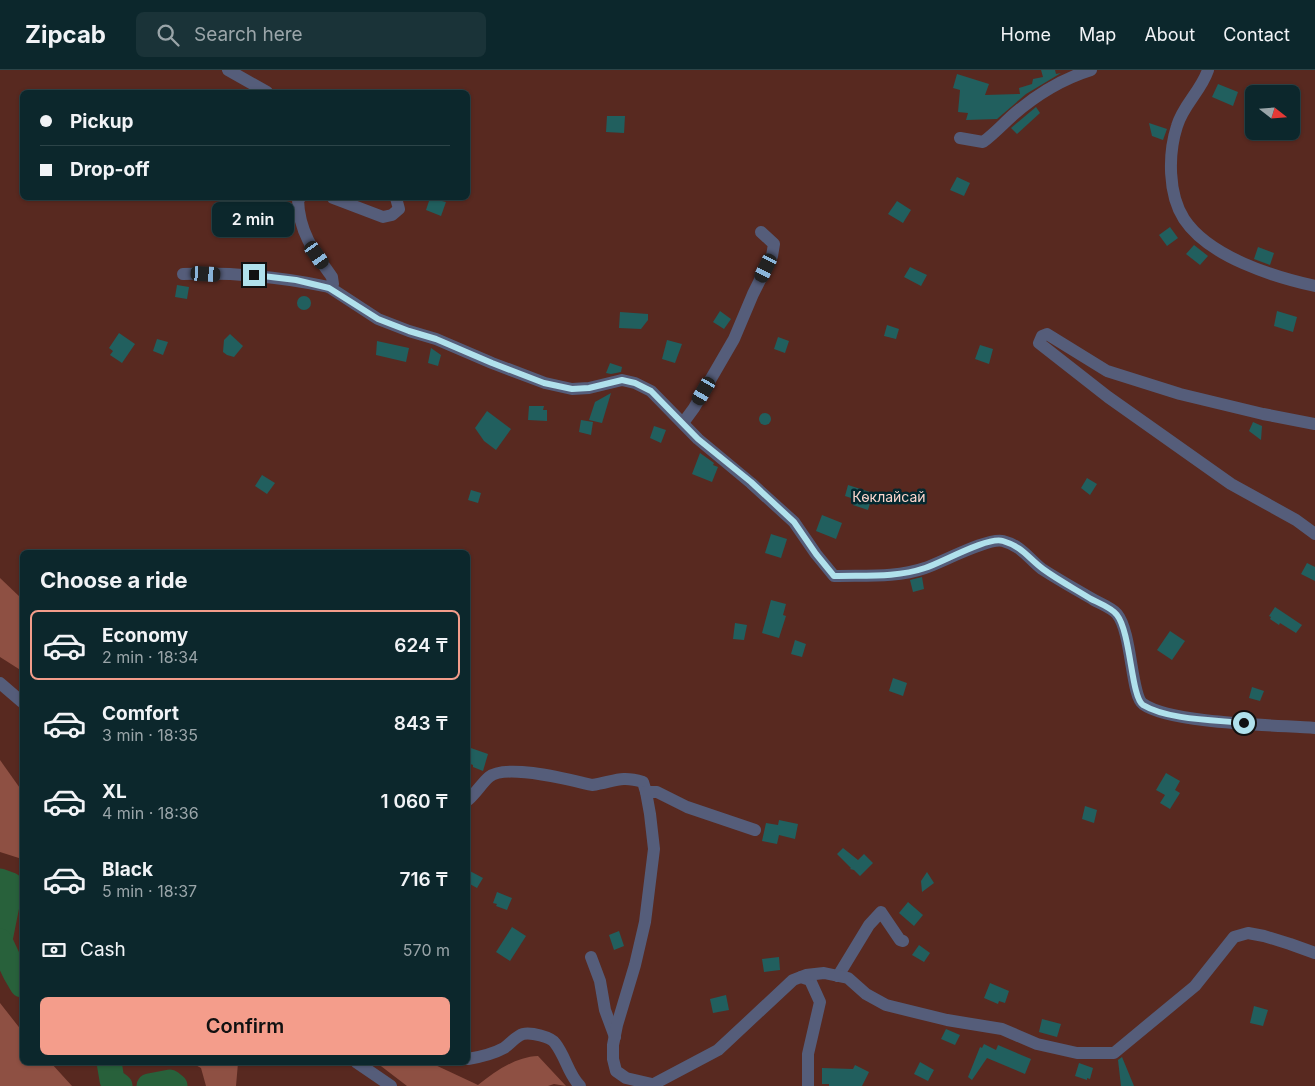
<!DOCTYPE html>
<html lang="en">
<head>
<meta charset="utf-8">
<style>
	:root { --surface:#0c272c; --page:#1a3338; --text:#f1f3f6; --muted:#9aa5a9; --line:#2c4448; --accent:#f49d8b }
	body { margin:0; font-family:Inter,sans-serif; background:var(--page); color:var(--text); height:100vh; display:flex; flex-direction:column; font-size:19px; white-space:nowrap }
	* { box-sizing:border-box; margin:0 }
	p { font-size:16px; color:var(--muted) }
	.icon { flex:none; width:28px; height:28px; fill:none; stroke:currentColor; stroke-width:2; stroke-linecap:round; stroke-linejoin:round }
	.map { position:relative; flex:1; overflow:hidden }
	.panel { position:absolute; left:20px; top:480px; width:450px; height:515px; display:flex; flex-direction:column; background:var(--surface); border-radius:8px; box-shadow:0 1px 4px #0004,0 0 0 1px var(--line) }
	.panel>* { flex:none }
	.banner { position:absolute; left:20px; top:20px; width:450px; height:110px; border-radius:8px; box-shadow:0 1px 4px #0004,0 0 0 1px var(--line); display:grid; align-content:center; height:110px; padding:0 20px; background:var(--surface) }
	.needle { width:32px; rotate:107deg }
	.fabs { position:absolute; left:1245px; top:15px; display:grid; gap:10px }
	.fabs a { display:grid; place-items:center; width:55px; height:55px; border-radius:8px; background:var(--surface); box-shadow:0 1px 4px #0004,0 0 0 1px var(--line); font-size:25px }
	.end { position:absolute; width:22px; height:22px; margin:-11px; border:6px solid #b0e1ec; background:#111; box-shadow:0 0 0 2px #111 }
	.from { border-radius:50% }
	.bubble { position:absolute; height:35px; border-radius:8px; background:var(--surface); box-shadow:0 1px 4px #0004,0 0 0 1px var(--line); font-size:16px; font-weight:600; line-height:35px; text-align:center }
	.car { position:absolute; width:15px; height:30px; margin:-15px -8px; border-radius:6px; box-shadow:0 0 4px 1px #0007; background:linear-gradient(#222 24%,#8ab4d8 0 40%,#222 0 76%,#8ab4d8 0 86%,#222 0) }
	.banner b { display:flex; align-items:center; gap:18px; height:48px; font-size:19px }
	.banner b+b { border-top:1px solid var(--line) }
	.banner i { width:12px; height:12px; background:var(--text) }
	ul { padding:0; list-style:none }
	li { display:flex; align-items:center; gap:15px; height:70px; margin:0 10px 8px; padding:0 10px; border:2px solid transparent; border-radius:8px }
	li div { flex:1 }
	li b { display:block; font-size:19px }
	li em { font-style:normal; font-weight:600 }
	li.on { border-color:var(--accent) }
	li>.icon { width:45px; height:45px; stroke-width:1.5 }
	h2 { padding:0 20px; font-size:22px; line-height:60px }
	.pay { display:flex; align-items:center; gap:12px; height:55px; padding:0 20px; font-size:19px }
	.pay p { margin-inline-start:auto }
	.button { display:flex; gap:10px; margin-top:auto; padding:10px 20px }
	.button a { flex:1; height:58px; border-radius:8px; background:var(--accent); color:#111; font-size:20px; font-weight:600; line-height:58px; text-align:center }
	header { display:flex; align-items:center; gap:30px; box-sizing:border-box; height:70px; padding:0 25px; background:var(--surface); border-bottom:1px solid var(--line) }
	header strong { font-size:24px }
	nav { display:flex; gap:28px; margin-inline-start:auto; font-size:18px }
	.search { width:350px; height:45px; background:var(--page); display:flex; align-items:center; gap:12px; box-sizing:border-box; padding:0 18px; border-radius:8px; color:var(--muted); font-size:19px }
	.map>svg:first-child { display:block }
</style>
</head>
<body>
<header>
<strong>Zipcab</strong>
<div class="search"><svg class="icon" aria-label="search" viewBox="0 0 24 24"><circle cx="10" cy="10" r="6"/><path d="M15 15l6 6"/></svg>Search here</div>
<nav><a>Home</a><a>Map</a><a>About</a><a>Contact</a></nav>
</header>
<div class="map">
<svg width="1315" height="1016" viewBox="0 0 1315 1016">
	<rect width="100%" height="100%" fill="#10343a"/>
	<!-- green -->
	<path fill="#582920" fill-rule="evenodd" d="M0,0H1315V1016H0ZM22,22H468V128H22ZM1254,24H1291V61H1254ZM22,482H468V992H22Z"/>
	<!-- forest -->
	<g fill="#8e5043">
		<polygon points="0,508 22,529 22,601 0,587"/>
		<polygon points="0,690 22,721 22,789 0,782"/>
		<polygon points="0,933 22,961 22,992 51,993 72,1016 0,1016"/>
		<path d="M538,986L566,1016L554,1014L548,1016H407L377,993H431L478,1015C496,1001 515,987 538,986Z"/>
		<polygon points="192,993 238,993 236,1016 206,1016 201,998"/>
	</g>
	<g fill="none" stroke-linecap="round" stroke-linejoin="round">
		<!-- river -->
		<g stroke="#28613b" stroke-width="25">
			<polyline points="0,811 11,815 0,870"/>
			<polyline points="0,871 15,903 22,915"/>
			<polyline points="109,992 112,1010 120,1016"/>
			<polyline points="149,1016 170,1012 175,1016"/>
		</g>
	</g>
	<!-- building -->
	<g fill="#215f5e">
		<polygon points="1041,0 1055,0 1056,4 1061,3 1026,24 997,49 966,50 968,43 958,42 960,20 953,18 957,4 989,14 985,25 1020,24 1019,18 1032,14 1033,9 1043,7"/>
		<polygon points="1218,14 1238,22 1233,36 1212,27"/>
		<polygon points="1036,37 1040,43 1017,64 1011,58"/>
		<polygon points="607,46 625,46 624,63 606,62"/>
		<polygon points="1149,53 1167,59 1163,70 1152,66"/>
		<polygon points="957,107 970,113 964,126 950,120"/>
		<polygon points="430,128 446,132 441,146 426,140"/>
		<polygon points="897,131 911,140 903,153 888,144"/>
		<polygon points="1170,157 1178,168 1167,176 1159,165"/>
		<polygon points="1194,175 1208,186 1200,195 1186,184"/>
		<polygon points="1258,177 1274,183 1270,195 1254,189"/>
		<polygon points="910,197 927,205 921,216 904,207"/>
		<polygon points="177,215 189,217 187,229 175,227"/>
		<circle cx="304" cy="233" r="7"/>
		<polygon points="720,241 731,249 724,259 713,252"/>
		<polygon points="1277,241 1297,247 1293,262 1274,256"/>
		<polygon points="620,242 648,244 648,250 641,259 619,258"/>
		<polygon points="887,255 899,259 896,269 884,266"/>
		<polygon points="119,263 135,274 122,293 110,285 113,281 109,278"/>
		<polygon points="230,264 243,276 234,287 227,285 223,282 224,270"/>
		<polygon points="778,267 789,271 785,283 774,279"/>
		<polygon points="157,269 168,272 163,285 153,281"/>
		<polygon points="667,270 682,274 675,293 662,289"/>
		<polygon points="377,271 409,278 406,292 376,285"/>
		<polygon points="980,275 993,279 989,294 975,289"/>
		<polygon points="431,278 441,285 438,296 428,293"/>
		<polygon points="610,293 622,297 621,302 611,304 606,303"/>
		<polygon points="611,323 602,353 589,350 595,332"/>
		<polygon points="529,336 544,336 543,340 547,340 547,351 528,350"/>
		<polygon points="487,341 511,359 496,380 484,371 475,358"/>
		<circle cx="765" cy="349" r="6"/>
		<polygon points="581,350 593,352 591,365 579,362"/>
		<polygon points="1253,352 1262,356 1261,370 1249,361"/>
		<polygon points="654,356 666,360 661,373 650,368"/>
		<polygon points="700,383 714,393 713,395 718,397 712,412 692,404"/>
		<polygon points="262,405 275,413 267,424 255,416"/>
		<polygon points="1087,408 1097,414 1090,425 1081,418"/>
		<polygon points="848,415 873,423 868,440 853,435 854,429 845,426"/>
		<polygon points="471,420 481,423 478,433 468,430"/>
		<polygon points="822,445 842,453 836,469 816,461"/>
		<polygon points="771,464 787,469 781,488 765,483"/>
		<polygon points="1307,493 1315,497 1315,511 1301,504"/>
		<polygon points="922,507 924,519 913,522 910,510"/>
		<polygon points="771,530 786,534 783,545 786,546 779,568 762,563"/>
		<polygon points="1275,537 1302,555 1296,563 1280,553 1279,555 1270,549 1271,547 1269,546"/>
		<polygon points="735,553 747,555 744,570 733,569"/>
		<polygon points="1170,561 1185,571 1172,590 1157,580"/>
		<polygon points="795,570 806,574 802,587 791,584"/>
		<polygon points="893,608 907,613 903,626 889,621"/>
		<polygon points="1252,617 1264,621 1260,631 1249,628"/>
		<polygon points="468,677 488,684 483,701 473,697 473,695 468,693"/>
		<polygon points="1166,703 1180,711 1175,720 1180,723 1170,739 1160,733 1165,725 1156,720"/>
		<polygon points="1085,736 1097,740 1094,753 1082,749"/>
		<polygon points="779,750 798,754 795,769 779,765 777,774 762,771 766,753 778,755"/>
		<polygon points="843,778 858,790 864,784 873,793 860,806 854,800 850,799 851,798 837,784"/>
		<polygon points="468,800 483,808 477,818 468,813"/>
		<polygon points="927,802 934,813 922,822 921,811"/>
		<polygon points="497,822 512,828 507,840 496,836 497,834 493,833"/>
		<polygon points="908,832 923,845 914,856 899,843"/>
		<polygon points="512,857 526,866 510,891 496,882"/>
		<polygon points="619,861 624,876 614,880 609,865"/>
		<polygon points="919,875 930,883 924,892 912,885"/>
		<polygon points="779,887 780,900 764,902 762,889"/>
		<polygon points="990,913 1009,921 1005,933 999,931 998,934 984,928"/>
		<polygon points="726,925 729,940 713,943 710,929"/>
		<polygon points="1254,936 1268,940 1263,956 1250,953"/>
		<polygon points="1042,949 1061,954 1057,967 1039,962"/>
		<polygon points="946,959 960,965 955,975 941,969"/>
		<polygon points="984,974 996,980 998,975 1031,989 1025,1004 987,988 972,1010 968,1007 980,977 982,978"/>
		<polygon points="1122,987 1134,1016 1121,1016 1118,990"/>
		<polygon points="920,992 934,1000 928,1011 914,1004"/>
		<polygon points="1079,993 1093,998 1090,1009 1087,1008 1087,1010 1075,1006"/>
		<polygon points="855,995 869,1002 862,1016 829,1016 829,1014 822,1014 822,998 853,999"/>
	</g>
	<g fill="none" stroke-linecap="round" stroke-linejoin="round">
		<!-- minor -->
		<g stroke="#555d7a" stroke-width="12">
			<polyline points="228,0 267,22"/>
			<path d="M1208,0C1201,21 1183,35 1177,56C1168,84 1168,124 1184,149C1209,187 1274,207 1315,216"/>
			<path d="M960,68L983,72C994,64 1003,54 1013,45C1036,25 1062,9 1091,0"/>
			<path d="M300,128L298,130C299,162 314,182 332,207L333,214L329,217L378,249L409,261L436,269L492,293L545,313L572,319L589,318L622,310L635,313L651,321L698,369L751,413L794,452L816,484L834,506C864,505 896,508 925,498C941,493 988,467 1003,471C1022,476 1028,488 1042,499C1059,510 1077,520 1094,530C1101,534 1112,538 1117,544C1132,562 1131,626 1143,634C1171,654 1277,655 1315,658"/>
			<polyline points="333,128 383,147 392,145 399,139 396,128"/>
			<path d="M183,204C232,202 281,207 329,217"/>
			<polyline points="683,353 694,338 734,269 753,224 772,186 774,174 761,162"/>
			<polyline points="1315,354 1263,344 1180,324 1107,301 1047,264 1042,266 1039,273 1108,327 1231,414 1296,450 1315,464"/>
			<polyline points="0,613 22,632"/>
			<path d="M468,730C476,723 482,713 489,707C506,693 570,710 592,715C614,712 620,705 643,712L646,722"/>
			<polyline points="591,887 600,911 605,940 615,967"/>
			<polyline points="838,906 869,855 881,842 900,870 903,871"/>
			<polyline points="801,907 810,910 820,932 808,984 808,1016"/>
			<path d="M468,989C480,987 493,984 504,978C510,974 516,966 523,964C531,962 551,967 555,973C566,987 568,1004 580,1016"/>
			<polyline points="356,992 391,1016"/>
			<polyline points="652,1014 626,1008 616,1001 613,989 613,975 617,955 635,895 645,852 654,779 650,744 646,722 657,722 687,737 755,760"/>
			<polyline points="650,1016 718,980 793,910 806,905 824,903 848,908 866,924 886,935 947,950 1002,959 1037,974 1077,983 1114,983 1195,916 1234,867 1248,863 1264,866 1290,874 1315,883"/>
		</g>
	</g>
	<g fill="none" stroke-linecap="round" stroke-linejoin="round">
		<!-- route -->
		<path stroke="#b0e1ec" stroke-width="6" d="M254,205L296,210L329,218L378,249L409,261L436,269L492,293L544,313L572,319L589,318L622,310L635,313L651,321L698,369L751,412L794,452L816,484L834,506C864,505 896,508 925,498C941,493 988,466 1003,471C1023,477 1028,488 1043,499C1058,510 1075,519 1091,529C1099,533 1112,538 1117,545C1131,563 1131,627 1143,635C1168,650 1215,650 1244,653"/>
	</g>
	<g text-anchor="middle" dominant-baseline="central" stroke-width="5" stroke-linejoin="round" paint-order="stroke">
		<!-- park labels -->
		<g font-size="14" fill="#fcd5cc" stroke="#042930">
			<text x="889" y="426">Көклайсай</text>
		</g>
	</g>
</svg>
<div class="fabs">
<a><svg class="needle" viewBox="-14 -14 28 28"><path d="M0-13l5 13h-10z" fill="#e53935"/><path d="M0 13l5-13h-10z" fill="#9aa5a9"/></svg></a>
</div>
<i class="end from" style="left:1244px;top:653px"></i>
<i class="end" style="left:254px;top:205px"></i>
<div class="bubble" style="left:212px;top:132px;width:82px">2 min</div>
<i class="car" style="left:317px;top:185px;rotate:145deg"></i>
<i class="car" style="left:766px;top:198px;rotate:206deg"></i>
<i class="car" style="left:206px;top:204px;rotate:93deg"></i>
<i class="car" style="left:704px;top:321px;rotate:210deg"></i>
<div class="banner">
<b><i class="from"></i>Pickup</b>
<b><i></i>Drop-off</b>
</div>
<section class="panel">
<h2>Choose a ride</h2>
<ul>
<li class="on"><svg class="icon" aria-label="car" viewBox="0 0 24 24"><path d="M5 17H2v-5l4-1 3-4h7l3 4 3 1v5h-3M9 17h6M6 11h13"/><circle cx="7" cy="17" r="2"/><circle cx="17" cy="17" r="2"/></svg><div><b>Economy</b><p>2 min · 18:34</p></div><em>624 ₸</em></li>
<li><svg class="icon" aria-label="car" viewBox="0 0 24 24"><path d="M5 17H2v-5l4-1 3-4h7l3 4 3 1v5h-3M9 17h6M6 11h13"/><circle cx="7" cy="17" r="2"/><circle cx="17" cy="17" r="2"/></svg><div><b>Comfort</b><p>3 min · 18:35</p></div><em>843 ₸</em></li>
<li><svg class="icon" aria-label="car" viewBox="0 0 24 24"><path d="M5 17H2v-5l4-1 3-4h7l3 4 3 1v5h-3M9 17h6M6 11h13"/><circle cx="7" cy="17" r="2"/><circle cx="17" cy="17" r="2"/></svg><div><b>XL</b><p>4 min · 18:36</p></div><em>1 060 ₸</em></li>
<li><svg class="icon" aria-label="car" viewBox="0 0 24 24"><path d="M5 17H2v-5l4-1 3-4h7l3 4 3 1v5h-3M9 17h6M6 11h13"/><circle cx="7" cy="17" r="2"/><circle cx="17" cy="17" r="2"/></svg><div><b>Black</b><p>5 min · 18:37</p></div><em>716 ₸</em></li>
</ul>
<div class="pay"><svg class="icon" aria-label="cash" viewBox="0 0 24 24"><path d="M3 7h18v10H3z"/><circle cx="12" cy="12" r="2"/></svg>Cash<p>570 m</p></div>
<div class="button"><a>Confirm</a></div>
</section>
</div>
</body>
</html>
